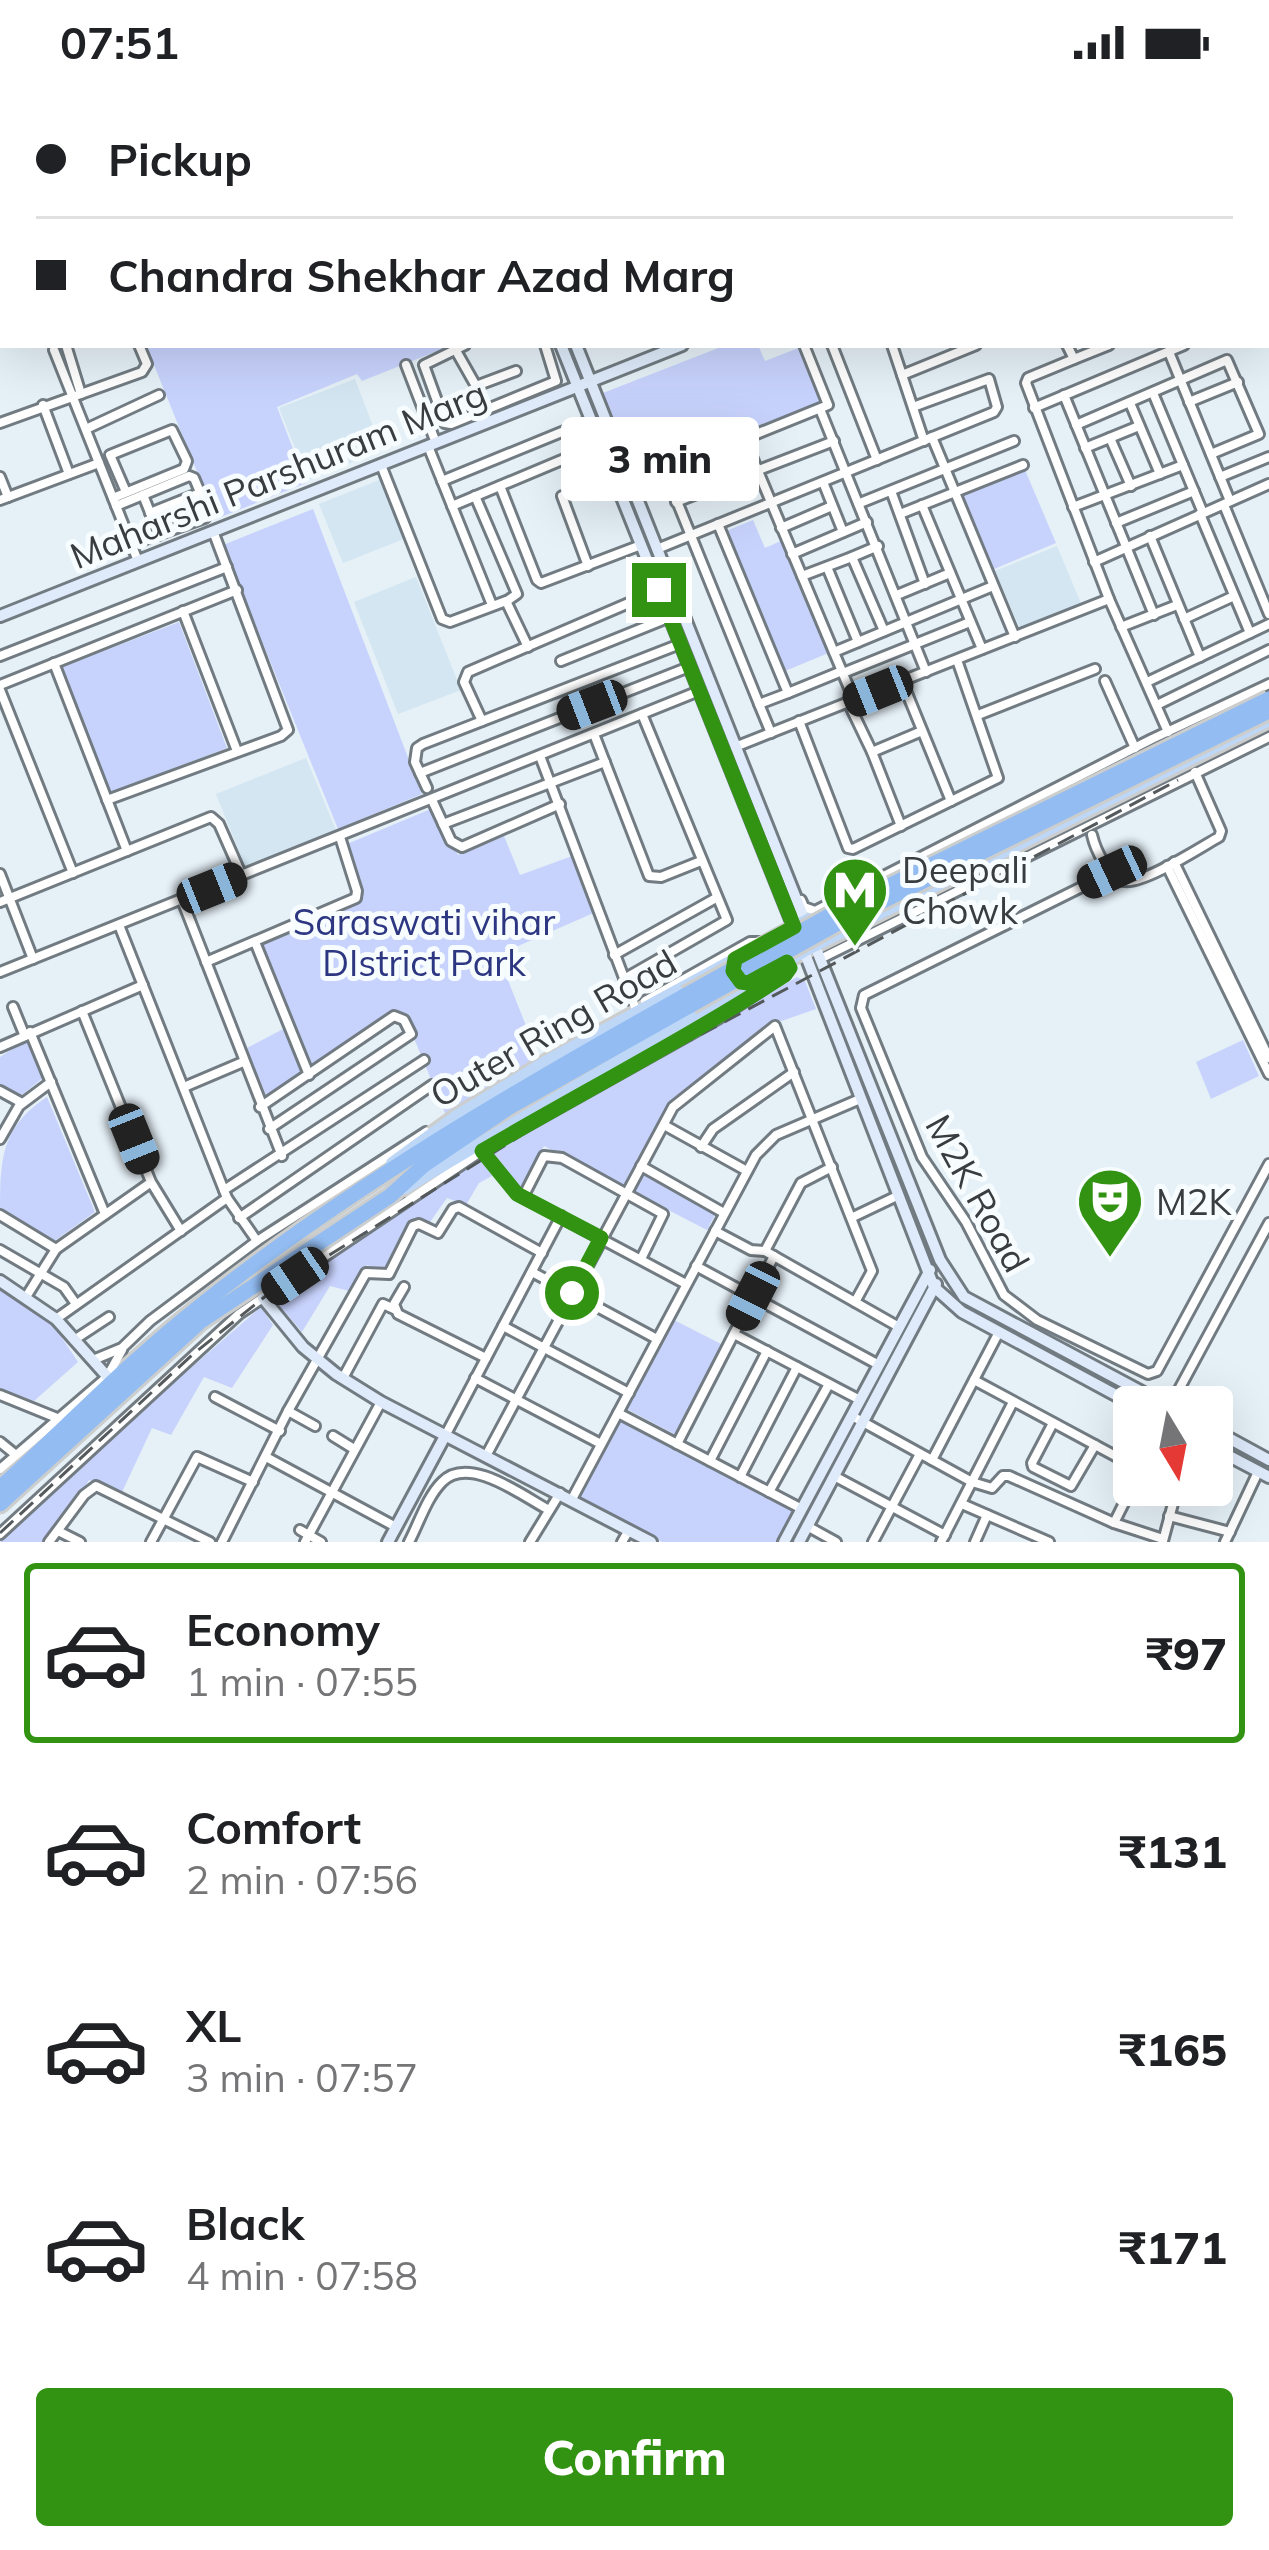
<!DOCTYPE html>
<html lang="en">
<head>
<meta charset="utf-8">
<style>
	:root { --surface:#fff; --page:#f6f6f6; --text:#202124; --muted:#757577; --line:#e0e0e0; --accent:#329312 }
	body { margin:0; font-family:Mulish,sans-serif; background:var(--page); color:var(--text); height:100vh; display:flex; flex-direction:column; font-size:45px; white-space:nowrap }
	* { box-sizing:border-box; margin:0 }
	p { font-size:39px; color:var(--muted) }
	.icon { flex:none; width:66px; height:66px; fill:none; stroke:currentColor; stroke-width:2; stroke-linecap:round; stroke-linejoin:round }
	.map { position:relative; height:1458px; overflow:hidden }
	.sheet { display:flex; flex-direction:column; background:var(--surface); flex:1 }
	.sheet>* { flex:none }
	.hud { position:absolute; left:0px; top:0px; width:1269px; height:264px; box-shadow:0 12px 48px #0002; display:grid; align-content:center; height:264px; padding:0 36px; background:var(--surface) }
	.needle { width:78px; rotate:170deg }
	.tools { position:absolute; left:1113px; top:1302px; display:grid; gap:24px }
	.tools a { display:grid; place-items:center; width:120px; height:120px; border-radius:12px; background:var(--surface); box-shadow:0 12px 48px #0002; font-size:60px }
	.end { position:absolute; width:54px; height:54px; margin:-27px; border:15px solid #329312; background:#fff; box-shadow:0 0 0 6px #fff }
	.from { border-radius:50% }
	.bubble { position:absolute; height:84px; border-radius:12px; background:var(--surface); box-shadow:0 12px 48px #0002; font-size:39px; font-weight:800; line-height:84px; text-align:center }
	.car { position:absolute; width:36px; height:72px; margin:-36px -18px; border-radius:15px; box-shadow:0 0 9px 3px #0007; background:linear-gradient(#222 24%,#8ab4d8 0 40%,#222 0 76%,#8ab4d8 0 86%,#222 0) }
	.hud b { display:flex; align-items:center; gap:42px; height:114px; font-size:45px }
	.hud b+b { border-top:3px solid var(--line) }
	.hud i { width:30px; height:30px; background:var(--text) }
	ul { padding:21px 0 0; list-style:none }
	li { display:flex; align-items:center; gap:36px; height:180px; margin:0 24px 18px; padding:0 12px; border:6px solid transparent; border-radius:12px }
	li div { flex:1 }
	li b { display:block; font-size:45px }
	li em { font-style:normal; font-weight:800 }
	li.selected { border-color:var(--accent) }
	li>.icon { width:108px; height:108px; stroke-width:1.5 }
	.button { display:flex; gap:24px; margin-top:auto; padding:24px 36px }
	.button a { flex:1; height:138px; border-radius:12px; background:var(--accent); color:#fff; font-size:48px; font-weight:800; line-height:138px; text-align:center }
	.status { display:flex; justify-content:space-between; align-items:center; height:84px; padding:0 60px; background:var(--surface); direction:ltr }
	.status svg { height:33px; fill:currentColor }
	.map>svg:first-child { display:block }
</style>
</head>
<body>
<div class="status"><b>07:51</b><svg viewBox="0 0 49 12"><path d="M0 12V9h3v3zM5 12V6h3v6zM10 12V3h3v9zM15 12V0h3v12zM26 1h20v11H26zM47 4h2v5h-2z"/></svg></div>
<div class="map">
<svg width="1269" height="1458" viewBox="0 0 1269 1458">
	<rect width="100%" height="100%" fill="#e5f0f7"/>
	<!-- built -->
	<g fill="#d3e6f2">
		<polygon points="355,295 382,366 308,396 279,324"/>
		<polygon points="382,395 406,454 343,479 319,420"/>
		<polygon points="1057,462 1082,522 1021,547 995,487"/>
		<polygon points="416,493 461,606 398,630 354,518"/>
		<polygon points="306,674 336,746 245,782 216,710"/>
	</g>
	<!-- green -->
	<g fill="#c8d3fd">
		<polygon points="146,261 452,261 362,297 357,290 277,323 306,399 216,435"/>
		<polygon points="726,261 758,261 765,277 801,263 824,320 636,393 603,309"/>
		<polygon points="1025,386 1056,459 994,485 963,411"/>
		<polygon points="313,425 422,710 338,745 223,461"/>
		<polygon points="753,436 765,464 783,456 831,568 785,587 726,447"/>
		<polygon points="179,538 227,664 110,709 62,583"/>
		<polygon points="438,722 458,771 504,752 520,791 575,771 598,827 498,871 538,972 447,1034 404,930 267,1014 247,964 287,943 255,858 363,814 347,760"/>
		<polygon points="797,893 805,897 816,925 773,940 675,1013 637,1084 716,1129 707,1146 544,1062 520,1106 489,1068"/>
		<polygon points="29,954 44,993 17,1015 0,1005 0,973"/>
		<polygon points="1243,956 1259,992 1211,1015 1196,978"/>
		<path d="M47,1013L95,1128L53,1158L0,1126C0,1076 1,1043 47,1013Z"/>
		<polygon points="482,1074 492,1092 479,1099 466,1121 447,1114 430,1138 415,1134 385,1188 367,1181 353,1208 330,1202 302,1248 273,1214"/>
		<polygon points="0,1203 52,1239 78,1278 34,1317 0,1304"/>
		<polygon points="261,1223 273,1241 232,1304 204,1293 171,1351 152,1344 122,1408 89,1396 54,1458 0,1458 93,1369"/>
		<polygon points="672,1235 723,1261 676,1351 625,1324"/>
		<polygon points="619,1334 800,1429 782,1458 662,1458 579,1414"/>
	</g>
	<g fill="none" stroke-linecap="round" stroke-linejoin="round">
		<!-- street casing -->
		<g stroke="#717b81" stroke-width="14">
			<g id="street">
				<polyline points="8,0 9,3"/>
				<polyline points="32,0 33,3"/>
				<polyline points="67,0 68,3"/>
				<polyline points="191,0 192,3"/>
				<polyline points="217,0 218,3"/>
				<polyline points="256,0 257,3"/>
				<polyline points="296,0 297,3"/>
				<polyline points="334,0 335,3"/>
				<polyline points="694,0 694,3"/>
				<polyline points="713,0 714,3"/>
				<polyline points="799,0 800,3"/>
				<polyline points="820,0 821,3"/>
				<polyline points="831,0 832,3"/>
				<polyline points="1037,0 1038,3"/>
				<polyline points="1124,0 1125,3"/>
				<polyline points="1210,0 1211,3"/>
				<polyline points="1246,2 1260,0"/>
				<polyline points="580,3 594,0"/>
				<polyline points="741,3 757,0"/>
				<polyline points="1079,3 1080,0"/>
				<polyline points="0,6 3,5"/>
				<polyline points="1266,27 1269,27"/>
				<polyline points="1266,91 1269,90"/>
				<polyline points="0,113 3,112"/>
				<polyline points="1266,117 1269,124"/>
				<polyline points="0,141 3,140"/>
				<polyline points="0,182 3,180"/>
				<polyline points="1266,237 1269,244"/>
				<polyline points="66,261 81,310"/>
				<polyline points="465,261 424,281 445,339 451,340 556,297 545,261"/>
				<polyline points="832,261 877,376"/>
				<polyline points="892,261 924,357"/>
				<polyline points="1067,261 1074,275 1028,294 1026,299 1109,515 1168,648"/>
				<polyline points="455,265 476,302 516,287"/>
				<polyline points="54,266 138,477"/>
				<polyline points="1169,268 1230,417"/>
				<polyline points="1074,275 1109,261"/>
				<polyline points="406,281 436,359"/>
				<polyline points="902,291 976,261"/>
				<polyline points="1153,309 1203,429"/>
				<polyline points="1064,311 1154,531"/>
				<polyline points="1189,318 1238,298"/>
				<polyline points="1130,319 1160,390"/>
				<polyline points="43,321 69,390"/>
				<polyline points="1034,324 1184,261"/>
				<polyline points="820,325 926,588"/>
				<polyline points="0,339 142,288 147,280 139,261"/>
				<polyline points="1076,341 1227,276 1259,350 1211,370"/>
				<polyline points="86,345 159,311"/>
				<polyline points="932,353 1015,553"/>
				<polyline points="1110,354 1131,402"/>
				<polyline points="745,356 854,616"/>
				<polyline points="428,362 492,521"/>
				<polyline points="1085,364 1139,342"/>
				<polyline points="381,381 442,535 450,538 506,517 528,563"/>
				<polyline points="0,393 8,413"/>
				<polyline points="1220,393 1269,373"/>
				<polyline points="442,397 591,336"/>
				<polyline points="823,398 843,448"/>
				<polyline points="500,402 537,496 541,499 641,461"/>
				<polyline points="891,407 925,500"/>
				<polyline points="143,411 159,451"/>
				<polyline points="475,412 517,510 507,517"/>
				<polyline points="562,412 588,482"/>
				<polyline points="113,414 184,385 187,377 172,346 110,371 126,408"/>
				<polyline points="0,416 99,379"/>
				<polyline points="676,418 834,357"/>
				<polyline points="860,419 1014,357"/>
				<polyline points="922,421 982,565"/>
				<polyline points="1224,421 1269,530"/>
				<polyline points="116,422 189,392 194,394 208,427 205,434 132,460"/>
				<polyline points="452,422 600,360"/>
				<polyline points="1073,423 1183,381"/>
				<polyline points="150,429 200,409"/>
				<polyline points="900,430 1023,381"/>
				<polyline points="1200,430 1250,549"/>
				<polyline points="1116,439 1194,407"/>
				<polyline points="718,440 788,609 842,587"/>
				<polyline points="781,444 832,422"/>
				<polyline points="1150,452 1200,573"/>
				<polyline points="878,462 852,473 884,547"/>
				<polyline points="657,465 994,328 997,323 989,295 913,323"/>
				<polyline points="792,470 867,438"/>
				<polyline points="1094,478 1269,400"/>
				<polyline points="827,483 858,558"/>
				<polyline points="802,492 852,473"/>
				<polyline points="897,511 950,489"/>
				<polyline points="183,527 237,667"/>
				<polyline points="1184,535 1234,512"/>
				<polyline points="1121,543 1177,521"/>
				<polyline points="834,568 993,502"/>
				<polyline points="0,572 227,483"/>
				<polyline points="561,577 670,533"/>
				<polyline points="54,579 127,767"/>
				<polyline points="843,589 970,538"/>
				<polyline points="902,597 951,717"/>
				<polyline points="1105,597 1135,664"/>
				<polyline points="1147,598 1269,540"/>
				<polyline points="0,601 237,506"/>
				<polyline points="0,606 73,789"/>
				<polyline points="788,609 759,620 666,390 670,385 828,321 804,261"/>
				<polyline points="848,618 872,668"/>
				<polyline points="759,620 771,649"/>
				<polyline points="1157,621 1269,566"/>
				<polyline points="978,631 1095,585"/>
				<polyline points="482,637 464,598 468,588 659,506"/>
				<polyline points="799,637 848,764 853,765 998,694 957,576"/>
				<polyline points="594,650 649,792 661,793 701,777"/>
				<polyline points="735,663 1109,515"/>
				<polyline points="540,672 635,923"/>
				<polyline points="420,689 689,583"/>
				<polyline points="427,704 415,678 417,664 423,660 680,560"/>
				<polyline points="107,716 281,652 288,646 213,447"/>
				<polyline points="432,716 451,757 462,763 560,720"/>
				<polyline points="443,740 605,678"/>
				<polyline points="901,742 872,668 922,647"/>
				<path d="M1092,751C1095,764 1108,794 1124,797C1143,801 1201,763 1219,753L1221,747L1195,688"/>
				<polyline points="1174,778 1269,974"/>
				<polyline points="1167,782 1269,990"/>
				<polyline points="1112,788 864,911 861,924 922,1073 966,1138 1004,1211 1037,1236 1148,1290 1157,1287 1269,1080"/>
				<polyline points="0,790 33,875"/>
				<polyline points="182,816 282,1072"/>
				<polyline points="801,816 804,823 815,827 1152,655 1269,600"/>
				<polyline points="0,818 211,733 219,740 242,792"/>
				<polyline points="119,841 227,1114 257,1157"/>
				<polyline points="255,858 309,991"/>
				<polyline points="614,871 716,814"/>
				<polyline points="820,875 1269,653"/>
				<polyline points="206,878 356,814 357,807 340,753"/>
				<polyline points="0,888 699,607"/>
				<polyline points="624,895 727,836 642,630"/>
				<polyline points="645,917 750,858 764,858"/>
				<polyline points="13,923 24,950"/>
				<polyline points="82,927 151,1098 181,1147"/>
				<polyline points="30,948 105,1130"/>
				<polyline points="0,963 143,901"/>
				<polyline points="184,1003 243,978"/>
				<polyline points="0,1007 22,1019"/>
				<polyline points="260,1023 394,932 404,936 411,950 269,1045"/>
				<polyline points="664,1041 747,1087"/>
				<polyline points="0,1055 19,1022 51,998"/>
				<polyline points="701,1063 713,1045 794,988"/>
				<polyline points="481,1065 517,1110 686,1200"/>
				<polyline points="641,1082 724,1129"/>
				<polyline points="224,1106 424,976"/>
				<polyline points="523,1113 544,1072 562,1074 663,1130 641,1175"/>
				<polyline points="0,1131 56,1165"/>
				<polyline points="853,1133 897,1112"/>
				<polyline points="239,1134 432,1001"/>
				<polyline points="715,1147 751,1166 765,1167 899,1243"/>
				<polyline points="0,1166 64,1203 76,1220"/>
				<polyline points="765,1167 801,1099 832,1083"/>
				<polyline points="696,1182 879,1281"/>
				<polyline points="532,1188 657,1255"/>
				<polyline points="404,1203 394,1220 398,1230 486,1274"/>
				<polyline points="26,1213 56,1165 150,1099"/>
				<polyline points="56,1235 227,1114"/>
				<polyline points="503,1242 629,1309"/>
				<polyline points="734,1250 860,1316"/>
				<polyline points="74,1256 109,1233"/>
				<polyline points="93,1276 122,1264 150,1237 257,1157 426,1048"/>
				<polyline points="343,1294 383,1220 394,1225"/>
				<polyline points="475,1294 601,1360"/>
				<polyline points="974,1296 1134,1382"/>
				<polyline points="0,1311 57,1334"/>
				<polyline points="215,1313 280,1347"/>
				<polyline points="1170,1322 1269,1139"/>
				<polyline points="288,1327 315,1342"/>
				<polyline points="618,1329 802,1425"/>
				<polyline points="852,1332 972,1398 992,1404 1003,1392 1009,1392 1114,1439 1163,1455"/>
				<polyline points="1053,1339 1032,1379 1033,1383 1071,1402 1095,1361"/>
				<polyline points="333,1352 354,1365"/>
				<polyline points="445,1352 561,1132"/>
				<polyline points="0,1358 16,1371"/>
				<polyline points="677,1360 774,1172"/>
				<polyline points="487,1370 673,1023 775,942 872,1187 855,1218"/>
				<polyline points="266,1373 396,1443"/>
				<polyline points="932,1376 999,1248"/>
				<polyline points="710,1377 767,1267"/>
				<polyline points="0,1385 107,1293 122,1266"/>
				<polyline points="834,1392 945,1451"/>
				<polyline points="740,1393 797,1283"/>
				<polyline points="769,1408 829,1300"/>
				<polyline points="572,1415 756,1071 776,1051 860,1015"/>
				<polyline points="962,1420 1049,1458"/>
				<polyline points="1169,1432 1230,1448"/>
				<polyline points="1114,1439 1134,1399"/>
				<polyline points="807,1442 836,1458"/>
				<polyline points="300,1446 321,1458"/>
				<polyline points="58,1447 80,1458"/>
				<polyline points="0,1450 239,1230 482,1067 718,935 785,891 790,884 787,878"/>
				<polyline points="1163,1457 1178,1401"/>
				<polyline points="49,1458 84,1411 96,1402 210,1458"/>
				<polyline points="151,1458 197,1373 253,1398"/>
				<polyline points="222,1458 288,1327 366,1189 389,1190 413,1142 419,1140 438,1149 453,1125 459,1123 542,1169"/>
				<polyline points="305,1458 381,1318"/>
				<path d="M409,1458C419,1439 427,1413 442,1398C469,1370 524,1413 549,1426"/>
				<polyline points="530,1458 560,1409"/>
				<polyline points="622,1458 629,1446"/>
				<polyline points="873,1458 920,1370"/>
				<polyline points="941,1458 1013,1318"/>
				<polyline points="975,1458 987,1431"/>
				<polyline points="1225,1458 1258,1388"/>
			</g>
		</g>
		<!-- secondary casing -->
		<g stroke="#717b81" stroke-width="16">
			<g id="secondary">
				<polyline points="459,0 460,3"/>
				<polyline points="473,0 474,3"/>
				<polyline points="1266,49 1269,49"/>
				<polyline points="561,261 794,843"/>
				<polyline points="576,261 805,837"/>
				<polyline points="0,532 682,261"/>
				<polyline points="815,862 940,1176 964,1213 1170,1323"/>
				<polyline points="804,867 934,1203 962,1228 1138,1323"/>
				<polyline points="0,1197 56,1235 114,1300"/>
				<polyline points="263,1214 303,1263 336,1290 381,1318 651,1458"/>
				<polyline points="1212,1345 1269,1376"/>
				<polyline points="1212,1363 1269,1393"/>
				<polyline points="388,1458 445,1352"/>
				<polyline points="784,1458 930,1186"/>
				<polyline points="799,1458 936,1200"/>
			</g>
		</g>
		<!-- primary casing -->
		<g stroke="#cccdcd" stroke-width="18">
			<g id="primary">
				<polyline points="392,1079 455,1033 547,977 809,835"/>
				<polyline points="405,1104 804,867 1269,636"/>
			</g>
		</g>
		<!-- highway casing -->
		<g stroke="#cccdcd" stroke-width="21">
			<g id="highway">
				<path d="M0,1404C65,1345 127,1280 195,1226C347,1104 517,1006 686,911"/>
				<polyline points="0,1420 201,1237 390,1112 424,1081 508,1024 691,921"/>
			</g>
		</g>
		<!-- street -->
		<use href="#street" stroke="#fff" stroke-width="8"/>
		<!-- secondary -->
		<use href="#secondary" stroke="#dfebfb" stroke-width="10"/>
		<!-- primary -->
		<use href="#primary" stroke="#bed7f7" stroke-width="12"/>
		<!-- highway -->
		<use href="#highway" stroke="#93bdf2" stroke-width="15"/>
		<!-- rail -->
		<polyline stroke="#54595c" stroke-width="3" stroke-dasharray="18 9" stroke-linecap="butt" points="0,1449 192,1271 272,1207 576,1017 1178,696"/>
		<!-- highway-bridge casing -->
		<g stroke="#cccdcd" stroke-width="21" stroke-linecap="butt">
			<g id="highway-bridge">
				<polyline points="686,911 836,828 1269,615"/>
				<polyline points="691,921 840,838 1269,627"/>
			</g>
		</g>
		<!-- highway-bridge -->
		<use href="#highway-bridge" stroke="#93bdf2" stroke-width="15"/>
	</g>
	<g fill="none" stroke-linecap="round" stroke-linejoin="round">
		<!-- route -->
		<path stroke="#329312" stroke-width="15" d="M572,1209L601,1154L517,1110L482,1067C583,1008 687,954 785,891L790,884L787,878L748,899L741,898L733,887L735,875L794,843L659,506"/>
	</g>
	<!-- icons -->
	<defs>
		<g id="metro-pin" transform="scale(3.45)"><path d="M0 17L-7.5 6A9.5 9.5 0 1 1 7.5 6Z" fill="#329312" stroke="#f7fcff"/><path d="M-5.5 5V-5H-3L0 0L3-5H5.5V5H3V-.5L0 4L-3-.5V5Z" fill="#fff"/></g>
		<g id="theatre-pin" transform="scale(3.45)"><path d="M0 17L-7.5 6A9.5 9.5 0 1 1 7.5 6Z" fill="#329312" stroke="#f7fcff"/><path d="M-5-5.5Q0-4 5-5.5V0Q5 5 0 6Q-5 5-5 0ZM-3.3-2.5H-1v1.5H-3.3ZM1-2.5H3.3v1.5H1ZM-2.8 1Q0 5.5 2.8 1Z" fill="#fff"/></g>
	</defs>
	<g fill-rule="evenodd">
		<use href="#metro-pin" x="855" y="806"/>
		<use href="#theatre-pin" x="1110" y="1117"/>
	</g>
	<g text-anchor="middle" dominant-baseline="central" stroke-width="10" stroke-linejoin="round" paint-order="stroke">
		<!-- street labels -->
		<g font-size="36" fill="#393d40" stroke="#f7fcff">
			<text transform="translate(278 390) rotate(-22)">Maharshi Parshuram Marg</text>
			<text transform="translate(553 944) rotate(-30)">Outer Ring Road</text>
			<text transform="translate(978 1109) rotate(61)">M2K Road</text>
		</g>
		<!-- poi labels -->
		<g font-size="36" fill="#393d40" stroke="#f7fcff" text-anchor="start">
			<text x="902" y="785">Deepali<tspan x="902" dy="41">Chowk</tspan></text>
			<text x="1156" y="1117">M2K</text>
		</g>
		<!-- park labels -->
		<g font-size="36" fill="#2d3681" stroke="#f7fcff">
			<text x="424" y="837">Saraswati vihar<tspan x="424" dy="41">DIstrict Park</tspan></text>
		</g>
	</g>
</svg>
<div class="tools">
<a><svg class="needle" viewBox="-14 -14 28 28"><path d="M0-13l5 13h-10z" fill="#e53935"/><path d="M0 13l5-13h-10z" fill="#757577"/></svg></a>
</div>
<i class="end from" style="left:572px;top:1209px"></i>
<i class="end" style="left:659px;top:506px"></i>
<div class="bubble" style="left:561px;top:333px;width:198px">3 min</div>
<i class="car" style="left:878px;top:607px;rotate:248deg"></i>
<i class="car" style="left:592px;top:621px;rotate:249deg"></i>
<i class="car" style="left:1112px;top:788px;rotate:245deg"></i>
<i class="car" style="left:212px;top:804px;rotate:68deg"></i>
<i class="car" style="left:134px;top:1055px;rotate:158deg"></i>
<i class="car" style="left:295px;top:1192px;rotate:236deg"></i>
<i class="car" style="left:753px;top:1212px;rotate:207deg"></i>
<div class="hud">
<b><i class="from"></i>Pickup</b>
<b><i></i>Chandra Shekhar Azad Marg</b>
</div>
</div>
<section class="sheet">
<ul>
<li class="selected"><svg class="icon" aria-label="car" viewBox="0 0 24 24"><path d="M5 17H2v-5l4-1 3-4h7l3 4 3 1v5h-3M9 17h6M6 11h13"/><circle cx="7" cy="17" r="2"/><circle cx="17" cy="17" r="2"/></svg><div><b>Economy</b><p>1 min · 07:55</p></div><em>₹97</em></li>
<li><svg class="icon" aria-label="car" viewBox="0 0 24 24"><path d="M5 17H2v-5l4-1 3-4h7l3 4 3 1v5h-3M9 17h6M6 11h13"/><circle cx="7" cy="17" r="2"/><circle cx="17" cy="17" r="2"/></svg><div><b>Comfort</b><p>2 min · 07:56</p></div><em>₹131</em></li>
<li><svg class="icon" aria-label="car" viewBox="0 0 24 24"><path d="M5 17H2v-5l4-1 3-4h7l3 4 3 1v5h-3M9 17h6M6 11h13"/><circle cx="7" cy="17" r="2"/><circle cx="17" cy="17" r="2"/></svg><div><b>XL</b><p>3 min · 07:57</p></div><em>₹165</em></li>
<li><svg class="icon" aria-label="car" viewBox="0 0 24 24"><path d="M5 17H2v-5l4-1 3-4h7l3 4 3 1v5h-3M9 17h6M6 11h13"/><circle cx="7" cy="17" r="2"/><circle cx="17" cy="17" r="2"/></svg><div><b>Black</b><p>4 min · 07:58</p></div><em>₹171</em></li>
</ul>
<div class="button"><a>Confirm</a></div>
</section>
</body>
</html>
